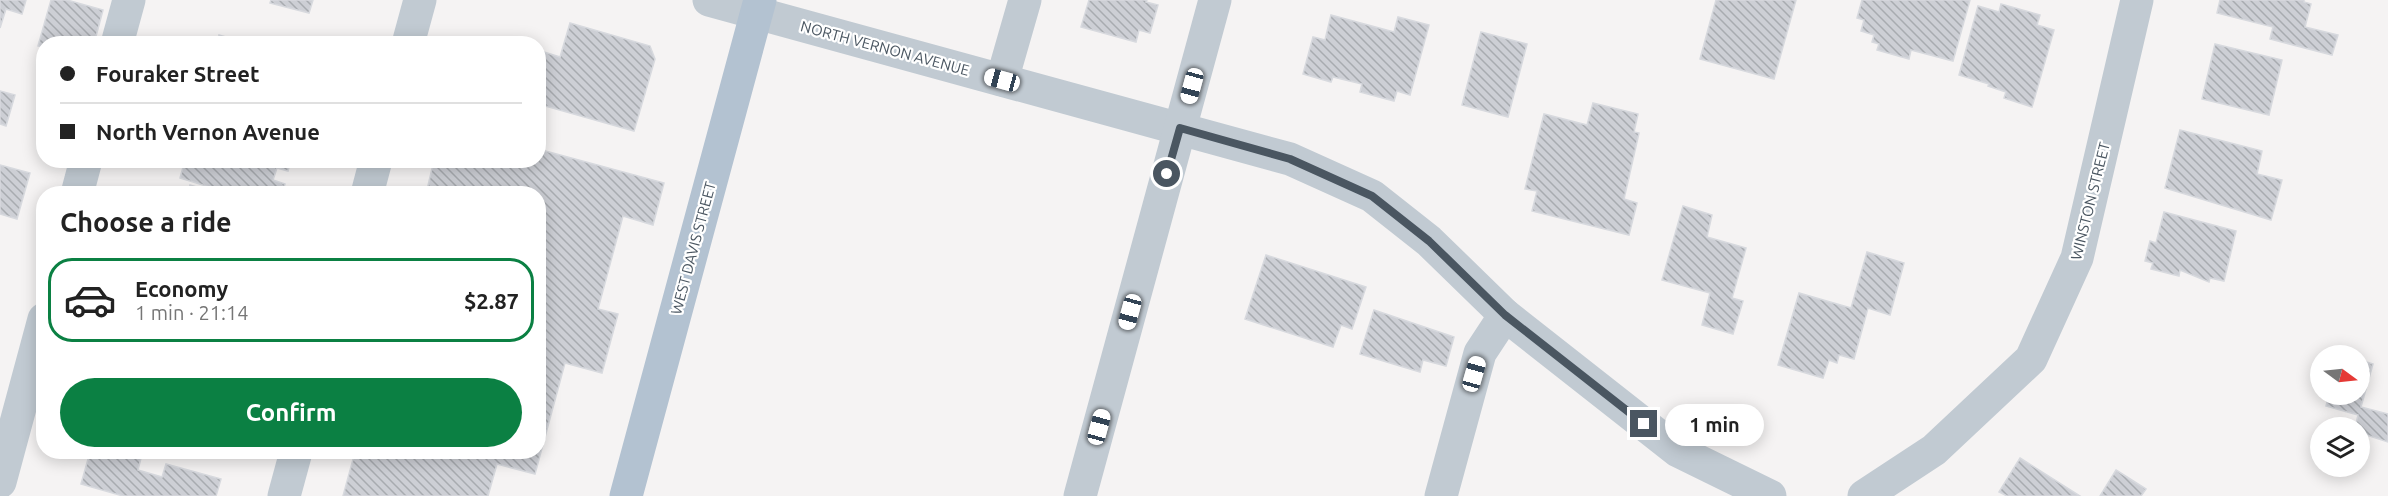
<!DOCTYPE html>
<html lang="en">
<head>
<meta charset="utf-8">
<style>
	:root { --surface:#fff; --page:#f6f6f6; --text:#222; --muted:#767676; --line:#e0e0e0; --accent:#0b8043 }
	body { margin:0; font-family:Ubuntu,sans-serif; background:var(--page); color:var(--text); height:100vh; display:flex; flex-direction:column; font-size:22px; white-space:nowrap }
	* { box-sizing:border-box; margin:0 }
	p { font-size:20px; color:var(--muted) }
	.icon { flex:none; width:33px; height:33px; fill:none; stroke:currentColor; stroke-width:2; stroke-linecap:round; stroke-linejoin:round }
	.map { position:relative; flex:1; overflow:hidden }
	.sheet { position:absolute; left:36px; top:186px; width:510px; height:273px; display:flex; flex-direction:column; background:var(--surface); border-radius:24px; box-shadow:0 3px 15px #0003 }
	.sheet>* { flex:none }
	.top-card { position:absolute; left:36px; top:36px; width:510px; height:132px; border-radius:24px; box-shadow:0 3px 15px #0003; display:grid; align-content:center; height:132px; padding:0 24px; background:var(--surface) }
	.needle { width:39px; rotate:105deg }
	.fabs { position:absolute; left:2310px; top:345px; display:grid; gap:12px }
	.fabs a { display:grid; place-items:center; width:60px; height:60px; border-radius:50%; background:var(--surface); box-shadow:0 3px 15px #0003; font-size:30px }
	.end { position:absolute; width:27px; height:27px; margin:-14px; border:8px solid #4a5661; background:#fff; box-shadow:0 0 0 3px #fff }
	.from { border-radius:50% }
	.bubble { position:absolute; height:42px; border-radius:21px; background:var(--surface); box-shadow:0 3px 15px #0003; font-size:20px; font-weight:700; line-height:42px; text-align:center }
	.car { position:absolute; width:18px; height:36px; margin:-18px -9px; border-radius:8px; box-shadow:0 0 4px 2px #0007; background:linear-gradient(#fff 24%,#345 0 40%,#fff 0 76%,#345 0 86%,#fff 0) }
	.top-card b { display:flex; align-items:center; gap:21px; height:57px; font-size:22px }
	.top-card b+b { border-top:2px solid var(--line) }
	.top-card i { width:15px; height:15px; background:var(--text) }
	ul { padding:0; list-style:none }
	li { display:flex; align-items:center; gap:18px; height:84px; margin:0 12px 9px; padding:0 12px; border:3px solid transparent; border-radius:24px }
	li div { flex:1 }
	li b { display:block; font-size:22px }
	li em { font-style:normal; font-weight:700 }
	li.current { border-color:var(--accent) }
	li>.icon { width:54px; height:54px; stroke-width:1.5 }
	h2 { padding:0 24px; font-size:27px; line-height:72px }
	.cta { display:flex; gap:12px; margin-top:auto; padding:12px 24px }
	.cta a { flex:1; height:69px; border-radius:36px; background:var(--accent); color:#fff; font-size:24px; font-weight:700; line-height:69px; text-align:center }
	.map>svg:first-child { display:block }
</style>
</head>
<body>
<div class="map">
<svg width="2388" height="496" viewBox="0 0 2388 496">
	<defs>
		<pattern id="building-back-hatch" width="6" height="6" patternUnits="userSpaceOnUse" patternTransform="scale(1.5)"><rect width="6" height="6" fill="#cdcfd5"/><path d="M-1 5l2 2M0 0l6 6M5-1l2 2" fill="none" stroke="#a8abb0"/></pattern>
	</defs>
	<rect width="100%" height="100%" fill="#f5f3f3"/>
	<!-- building -->
	<g fill="url(#building-back-hatch)" stroke="#d7d9de" stroke-width="1.5">
		<polygon points="0,0 26,0 22,14 6,9 0,28"/>
		<polygon points="51,0 67,0 103,10 94,44 44,44 44,47 38,46"/>
		<polygon points="271,0 313,0 309,13 270,3"/>
		<polygon points="1089,0 1147,0 1146,2 1158,5 1150,33 1139,30 1136,42 1081,27"/>
		<polygon points="1716,0 1796,0 1774,79 1700,59"/>
		<polygon points="1862,0 1970,0 1953,61 1911,50 1909,59 1877,50 1879,44 1872,42 1874,35 1861,31 1864,20 1857,18"/>
		<polygon points="2220,0 2304,0 2304,2 2311,4 2305,27 2338,35 2332,55 2270,39 2273,27 2217,13"/>
		<polygon points="2001,4 2040,15 2037,25 2054,30 2032,107 2004,98 2006,92 1988,86 1989,84 1959,75 1978,6 1999,12"/>
		<polygon points="1331,15 1394,32 1398,17 1429,25 1410,95 1397,91 1394,101 1360,92 1362,84 1333,77 1331,82 1303,74 1313,37 1325,40"/>
		<polygon points="570,23 650,46 655,59 634,131 538,104 538,73 544,52 560,57"/>
		<polygon points="1481,32 1527,44 1508,117 1462,105"/>
		<polygon points="219,35 250,44 218,44"/>
		<polygon points="2215,44 2282,60 2269,115 2202,99"/>
		<polygon points="0,91 15,95 6,126 0,124"/>
		<polygon points="1593,103 1638,114 1634,132 1639,133 1624,199 1637,203 1629,235 1532,211 1537,191 1525,189 1544,114 1587,125"/>
		<polygon points="2180,130 2262,151 2257,174 2282,180 2271,220 2165,188"/>
		<polygon points="538,149 664,183 653,225 623,216 598,309 618,314 602,373 565,363 535,474 497,464 488,496 343,496 355,452 538,452 538,194 426,194 434,160 538,160"/>
		<polygon points="185,160 291,160 288,171 277,168 273,180 285,184 282,194 232,194 180,178"/>
		<polygon points="0,165 30,173 17,219 0,214"/>
		<polygon points="190,185 220,194 188,194"/>
		<polygon points="1683,206 1712,215 1707,237 1746,248 1732,298 1743,301 1733,334 1702,325 1710,293 1662,280"/>
		<polygon points="2164,212 2236,231 2224,281 2210,278 2209,282 2180,270 2179,276 2151,269 2153,263 2145,261 2150,241 2156,243"/>
		<polygon points="1867,252 1904,263 1890,315 1868,308 1854,359 1839,355 1837,363 1829,360 1823,378 1778,365 1799,293 1851,308"/>
		<polygon points="1266,255 1366,287 1352,329 1341,325 1333,347 1245,319"/>
		<polygon points="1374,310 1454,337 1446,366 1423,360 1420,372 1360,354"/>
		<polygon points="2360,360 2373,364 2361,407 2388,414 2388,442 2360,433 2360,428 2355,428 2358,415 2326,406 2329,394 2360,394"/>
		<polygon points="90,452 131,452 142,454 138,470 162,477 166,464 221,479 216,496 123,496 81,484"/>
		<polygon points="2020,458 2080,496 2007,496 1999,492"/>
		<polygon points="2116,470 2146,489 2141,496 2100,496"/>
	</g>
	<g fill="none" stroke-linecap="round" stroke-linejoin="round">
		<!-- minor -->
		<g stroke="#c1cad2" stroke-width="33">
			<polyline points="709,0 1290,159 1372,196 1429,241 1505,315 1678,451 1770,496"/>
			<polyline points="117,44 129,0"/>
			<polyline points="408,44 420,0"/>
			<polyline points="1002,80 1025,0"/>
			<polyline points="77,194 86,160"/>
			<polyline points="367,194 376,160"/>
			<polyline points="0,482 44,319"/>
			<polyline points="284,496 296,452"/>
			<polyline points="1080,496 1215,0"/>
			<polyline points="1441,496 1480,353 1505,315"/>
			<polyline points="1864,496 1934,450 2031,359 2077,258 2137,0"/>
		</g>
		<!-- major -->
		<polyline stroke="#b3c2d1" stroke-width="33" points="626,496 760,0"/>
	</g>
	<g fill="none" stroke-linecap="round" stroke-linejoin="round">
		<!-- route -->
		<polyline stroke="#4a5661" stroke-width="8" points="1167,174 1180,128 1290,159 1372,196 1429,241 1505,315 1644,424"/>
	</g>
	<g text-anchor="middle" dominant-baseline="central" stroke-width="4.5" stroke-linejoin="round" paint-order="stroke">
		<!-- street labels -->
		<g font-size="15" fill="#4a5661" stroke="#fff">
			<text transform="translate(885 48) rotate(15)">NORTH VERNON AVENUE</text>
			<text transform="translate(2090 201) rotate(-76)">WINSTON STREET</text>
			<text transform="translate(693 248) rotate(-75)">WEST DAVIS STREET</text>
		</g>
	</g>
</svg>
<div class="fabs">
<a><svg class="needle" viewBox="-14 -14 28 28"><path d="M0-13l5 13h-10z" fill="#e53935"/><path d="M0 13l5-13h-10z" fill="#767676"/></svg></a>
<a><svg class="icon" aria-label="layers" viewBox="0 0 24 24"><path d="M12 4l9 5-9 5-9-5zM3 14l9 5 9-5"/></svg></a>
</div>
<i class="end from" style="left:1167px;top:174px"></i>
<i class="end" style="left:1644px;top:424px"></i>
<div class="bubble" style="left:1665px;top:404px;width:99px">1 min</div>
<i class="car" style="left:1002px;top:80px;rotate:285deg"></i>
<i class="car" style="left:1192px;top:86px;rotate:195deg"></i>
<i class="car" style="left:1130px;top:312px;rotate:195deg"></i>
<i class="car" style="left:1474px;top:374px;rotate:16deg"></i>
<i class="car" style="left:1099px;top:427px;rotate:15deg"></i>
<div class="top-card">
<b><i class="from"></i>Fouraker Street</b>
<b><i></i>North Vernon Avenue</b>
</div>
<section class="sheet">
<h2>Choose a ride</h2>
<ul>
<li class="current"><svg class="icon" aria-label="car" viewBox="0 0 24 24"><path d="M5 17H2v-5l4-1 3-4h7l3 4 3 1v5h-3M9 17h6M6 11h13"/><circle cx="7" cy="17" r="2"/><circle cx="17" cy="17" r="2"/></svg><div><b>Economy</b><p>1 min · 21:14</p></div><em>$2.87</em></li>
</ul>
<div class="cta"><a>Confirm</a></div>
</section>
</div>
</body>
</html>
